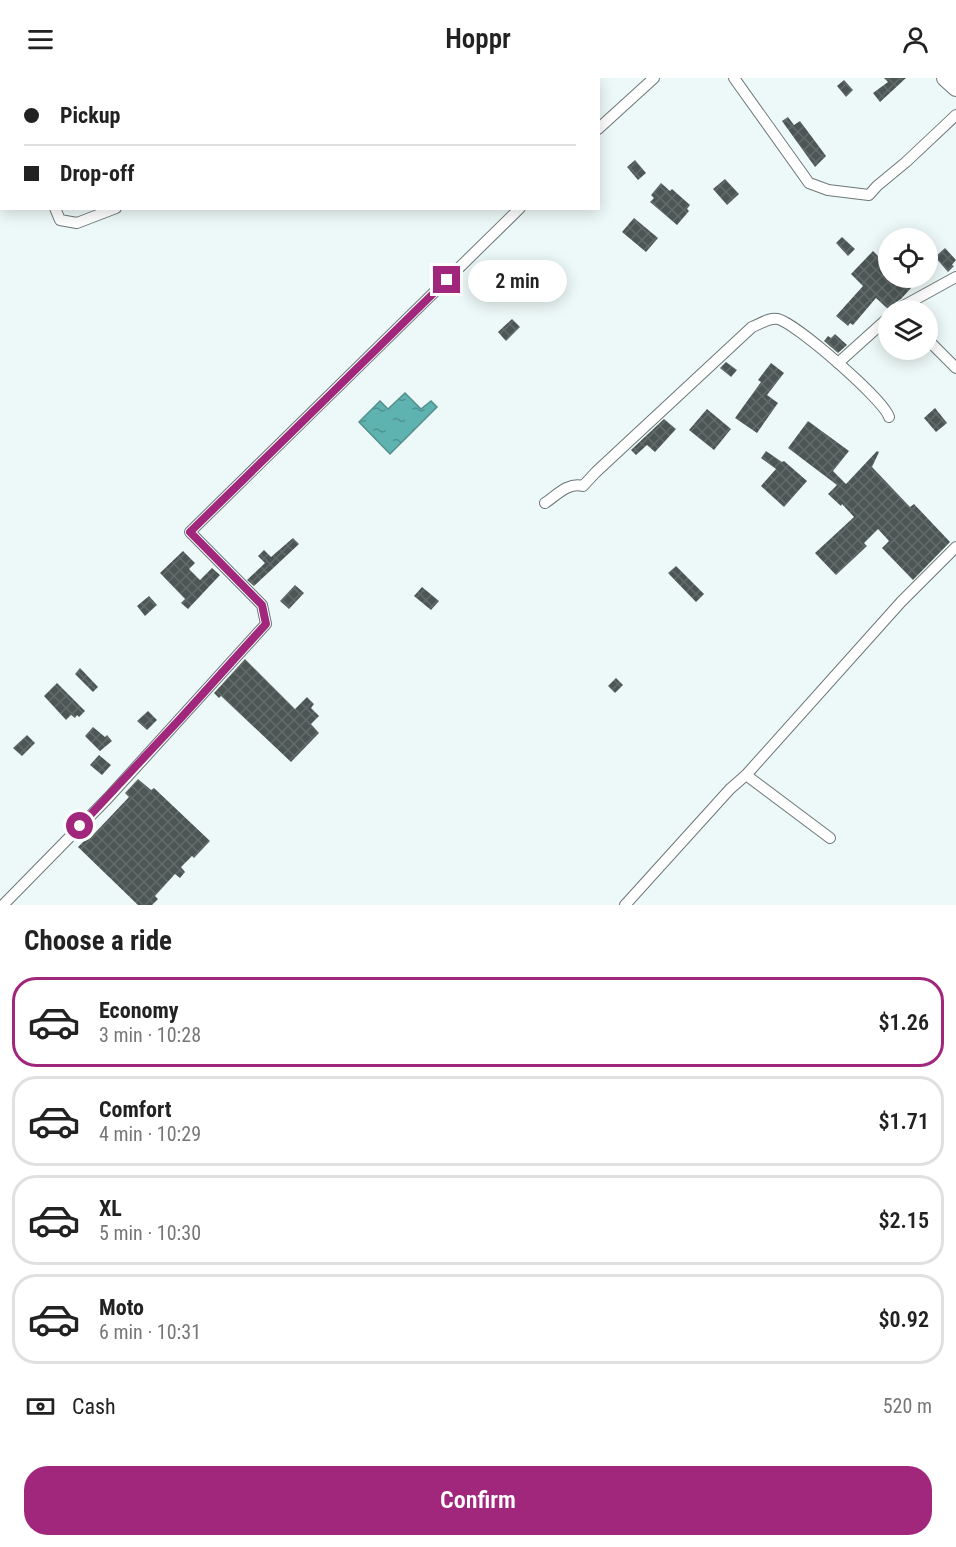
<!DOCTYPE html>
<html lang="en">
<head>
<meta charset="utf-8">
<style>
	:root { --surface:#fff; --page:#f6f6f6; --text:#222; --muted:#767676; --line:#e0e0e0; --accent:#a1277d }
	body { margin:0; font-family:"Roboto Condensed",sans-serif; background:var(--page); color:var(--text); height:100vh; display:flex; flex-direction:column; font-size:22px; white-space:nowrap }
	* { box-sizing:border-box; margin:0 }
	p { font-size:20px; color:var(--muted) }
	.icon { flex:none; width:33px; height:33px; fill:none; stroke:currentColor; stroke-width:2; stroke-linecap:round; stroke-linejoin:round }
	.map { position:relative; height:827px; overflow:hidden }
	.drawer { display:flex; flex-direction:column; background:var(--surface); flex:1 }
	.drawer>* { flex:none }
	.hud { position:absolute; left:0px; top:0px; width:600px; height:132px; box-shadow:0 3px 15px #0003; display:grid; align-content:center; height:132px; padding:0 24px; background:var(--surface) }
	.buttons { position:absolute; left:878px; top:150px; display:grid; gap:12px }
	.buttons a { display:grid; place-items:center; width:60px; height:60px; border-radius:50%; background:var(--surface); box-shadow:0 3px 15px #0003; font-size:30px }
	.end { position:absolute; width:27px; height:27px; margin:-14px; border:8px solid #a1277d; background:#fff; box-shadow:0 0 0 3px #fff }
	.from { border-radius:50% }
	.bubble { position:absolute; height:42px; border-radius:21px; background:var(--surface); box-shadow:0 3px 15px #0003; font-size:20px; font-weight:600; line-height:42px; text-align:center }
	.hud b { display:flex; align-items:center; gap:21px; height:57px; font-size:22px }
	.hud b+b { border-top:2px solid var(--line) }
	.hud i { width:15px; height:15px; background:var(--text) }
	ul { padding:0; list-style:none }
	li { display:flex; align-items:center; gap:18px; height:90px; margin:0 12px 9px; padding:0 12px; border:3px solid var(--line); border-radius:24px }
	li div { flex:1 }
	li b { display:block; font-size:22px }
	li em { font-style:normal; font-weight:600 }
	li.active { border-color:var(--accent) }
	li>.icon { width:54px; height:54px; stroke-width:1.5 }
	h2 { padding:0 24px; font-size:27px; line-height:72px }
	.pay { display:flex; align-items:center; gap:15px; height:66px; padding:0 24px; font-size:22px }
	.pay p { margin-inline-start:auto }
	.button { display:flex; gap:12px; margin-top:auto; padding:12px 24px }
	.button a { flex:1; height:69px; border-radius:24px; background:var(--accent); color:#fff; font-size:24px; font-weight:600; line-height:69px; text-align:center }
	header { display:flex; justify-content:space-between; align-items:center; height:78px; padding:0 24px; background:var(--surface); font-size:27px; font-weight:600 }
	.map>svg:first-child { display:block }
</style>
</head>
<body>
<header><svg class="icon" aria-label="menu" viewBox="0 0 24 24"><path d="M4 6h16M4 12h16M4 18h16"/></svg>Hoppr<svg class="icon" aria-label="person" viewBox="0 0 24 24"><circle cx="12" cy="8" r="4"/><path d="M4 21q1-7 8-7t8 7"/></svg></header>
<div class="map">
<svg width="956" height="827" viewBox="0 0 956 827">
	<defs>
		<pattern id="water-ripples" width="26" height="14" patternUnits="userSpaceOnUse" patternTransform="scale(1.5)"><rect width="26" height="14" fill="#5eb3b0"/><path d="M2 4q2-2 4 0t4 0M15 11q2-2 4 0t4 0" fill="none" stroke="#4f9390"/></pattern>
		<pattern id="building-cross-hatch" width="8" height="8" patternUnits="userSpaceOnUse" patternTransform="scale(1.5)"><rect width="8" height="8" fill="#4c5655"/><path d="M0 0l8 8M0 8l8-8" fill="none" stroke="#646c6b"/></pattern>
	</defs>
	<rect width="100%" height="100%" fill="#edf9f8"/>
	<!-- water -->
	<polygon fill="url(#water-ripples)" stroke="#538f8d" stroke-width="1.5" points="405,315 421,331 431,323 437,329 390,376 359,344 380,323 388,331"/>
	<!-- building -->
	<g fill="url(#building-cross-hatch)">
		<polygon points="884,0 906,0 880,24 873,15 888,4"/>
		<polygon points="844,2 853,12 846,19 837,8"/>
		<polygon points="788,39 794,47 800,43 826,78 815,89 782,43"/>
		<polygon points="635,82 646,95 638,102 627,89"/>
		<polygon points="725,101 739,116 727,127 713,111"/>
		<polygon points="661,105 670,113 672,111 690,127 687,131 689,133 677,147 650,124 654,120 651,117"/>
		<polygon points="634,140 658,160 646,174 622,154"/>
		<polygon points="842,159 855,171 848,178 836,165"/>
		<polygon points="945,170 956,182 952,187 954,188 948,194 935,179"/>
		<polygon points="873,173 888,188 888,200 900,200 911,210 901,221 890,228 889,232 876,220 853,247 850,245 848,248 836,238 863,208 851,196"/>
		<polygon points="557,196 564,204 550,218 542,210"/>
		<polygon points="512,241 520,249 506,263 498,254"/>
		<polygon points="835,256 847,267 838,275 824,263 828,258 831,260"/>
		<polygon points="726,284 737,292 731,299 720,290"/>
		<polygon points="771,285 784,295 767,317 778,325 757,355 735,340 761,304 758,302"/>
		<polygon points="935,330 947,345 936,354 924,340"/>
		<polygon points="707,331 731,351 714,372 689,352"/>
		<polygon points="664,341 676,351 655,374 647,367 636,377 631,372"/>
		<polygon points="808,343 849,373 833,393 846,406 877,373 879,374 872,389 910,429 914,426 950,464 913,502 882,470 889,463 878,451 864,465 867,468 836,497 815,475 854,439 842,426 841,428 828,416 837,407 788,370"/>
		<polygon points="766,373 782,384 784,383 807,403 784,429 761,408 776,391 761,380"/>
		<polygon points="293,460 299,466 254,508 247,502 265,485 258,478 264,472 271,479"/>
		<polygon points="183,473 195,485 189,491 200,502 212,490 220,497 188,531 181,525 185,521 160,495"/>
		<polygon points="676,488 704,516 696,524 668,495"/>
		<polygon points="295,507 304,515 289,531 280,523"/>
		<polygon points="422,509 439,523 431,532 414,518"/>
		<polygon points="149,518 157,527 145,538 137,528"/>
		<polygon points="245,581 295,631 307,619 314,626 311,630 319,638 311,646 319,655 291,684 221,618 219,620 214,615"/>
		<polygon points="80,590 98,609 93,614 75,596"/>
		<polygon points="616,600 623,607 615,615 608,608"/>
		<polygon points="57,605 85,633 79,639 77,637 75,640 71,637 66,642 44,618"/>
		<polygon points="148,633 157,642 147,652 137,643"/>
		<polygon points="93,649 105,659 107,657 112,663 100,673 85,658"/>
		<polygon points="27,657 35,665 22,678 13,670"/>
		<polygon points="99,677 111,687 102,697 90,687"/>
		<polygon points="138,701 151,712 154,710 210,763 194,780 192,778 181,789 185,794 180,800 175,796 155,818 158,821 152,827 138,827 78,769 91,756 92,758 129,719 125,715"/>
	</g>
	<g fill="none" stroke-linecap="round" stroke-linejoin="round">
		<!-- street casing -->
		<g stroke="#6c7776" stroke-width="12">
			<g id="street">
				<polyline points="734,0 809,105 828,112 869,117 877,108 906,84 956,37"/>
				<polyline points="363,2 365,0"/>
				<polyline points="598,51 654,0"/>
				<polyline points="0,65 2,67"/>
				<polyline points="55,130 60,142 77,145 116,130"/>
				<polyline points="896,232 956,199"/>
				<polyline points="927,261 956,290"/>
				<polyline points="838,285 888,240"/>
				<path d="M545,425C557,417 568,404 583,408L596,394L752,249C760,246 770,239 778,241C797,246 884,322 889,339"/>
				<polyline points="746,697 830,760"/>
				<polyline points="3,827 108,720 266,546 262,527 190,454 520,130"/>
				<polyline points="625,827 730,711 746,697 901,524 956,469"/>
			</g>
		</g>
		<!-- secondary casing -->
		<g stroke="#6c7776" stroke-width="18">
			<polyline id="secondary" points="945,0 956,10"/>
		</g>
		<!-- street -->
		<use href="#street" stroke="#fff" stroke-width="10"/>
		<!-- secondary -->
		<use href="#secondary" stroke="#fff" stroke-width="16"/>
	</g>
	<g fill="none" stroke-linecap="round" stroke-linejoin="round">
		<!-- route -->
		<polyline stroke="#a1277d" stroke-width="8" points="80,748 180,641 266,546 262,527 190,454 447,202"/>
	</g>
</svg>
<div class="buttons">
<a><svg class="icon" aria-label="locate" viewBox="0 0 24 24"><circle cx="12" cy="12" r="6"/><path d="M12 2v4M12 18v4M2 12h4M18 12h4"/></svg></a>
<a><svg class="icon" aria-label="layers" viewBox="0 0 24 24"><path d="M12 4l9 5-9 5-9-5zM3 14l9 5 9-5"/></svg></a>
</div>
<i class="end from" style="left:80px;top:748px"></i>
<i class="end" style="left:447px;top:202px"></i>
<div class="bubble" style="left:468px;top:182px;width:99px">2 min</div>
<div class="hud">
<b><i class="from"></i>Pickup</b>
<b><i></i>Drop-off</b>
</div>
</div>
<section class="drawer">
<h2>Choose a ride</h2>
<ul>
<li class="active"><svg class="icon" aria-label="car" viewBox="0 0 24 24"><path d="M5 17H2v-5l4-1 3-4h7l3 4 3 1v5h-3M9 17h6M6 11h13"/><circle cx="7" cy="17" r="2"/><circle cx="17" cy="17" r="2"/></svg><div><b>Economy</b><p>3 min · 10:28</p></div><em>$1.26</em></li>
<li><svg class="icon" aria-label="car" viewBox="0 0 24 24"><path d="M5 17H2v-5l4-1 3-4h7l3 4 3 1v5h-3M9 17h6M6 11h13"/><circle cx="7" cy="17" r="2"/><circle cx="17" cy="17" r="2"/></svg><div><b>Comfort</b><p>4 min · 10:29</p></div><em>$1.71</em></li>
<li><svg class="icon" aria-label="car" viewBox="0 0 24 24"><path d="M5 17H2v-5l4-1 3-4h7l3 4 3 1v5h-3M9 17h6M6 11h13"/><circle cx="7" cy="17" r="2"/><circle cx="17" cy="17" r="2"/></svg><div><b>XL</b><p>5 min · 10:30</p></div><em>$2.15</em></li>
<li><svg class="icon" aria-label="car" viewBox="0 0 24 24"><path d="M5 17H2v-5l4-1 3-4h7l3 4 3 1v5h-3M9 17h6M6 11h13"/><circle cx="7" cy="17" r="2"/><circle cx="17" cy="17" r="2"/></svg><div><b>Moto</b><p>6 min · 10:31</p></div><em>$0.92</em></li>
</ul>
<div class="pay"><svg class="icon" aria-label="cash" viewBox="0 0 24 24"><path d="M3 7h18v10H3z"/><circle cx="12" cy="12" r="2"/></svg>Cash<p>520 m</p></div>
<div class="button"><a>Confirm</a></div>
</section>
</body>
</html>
